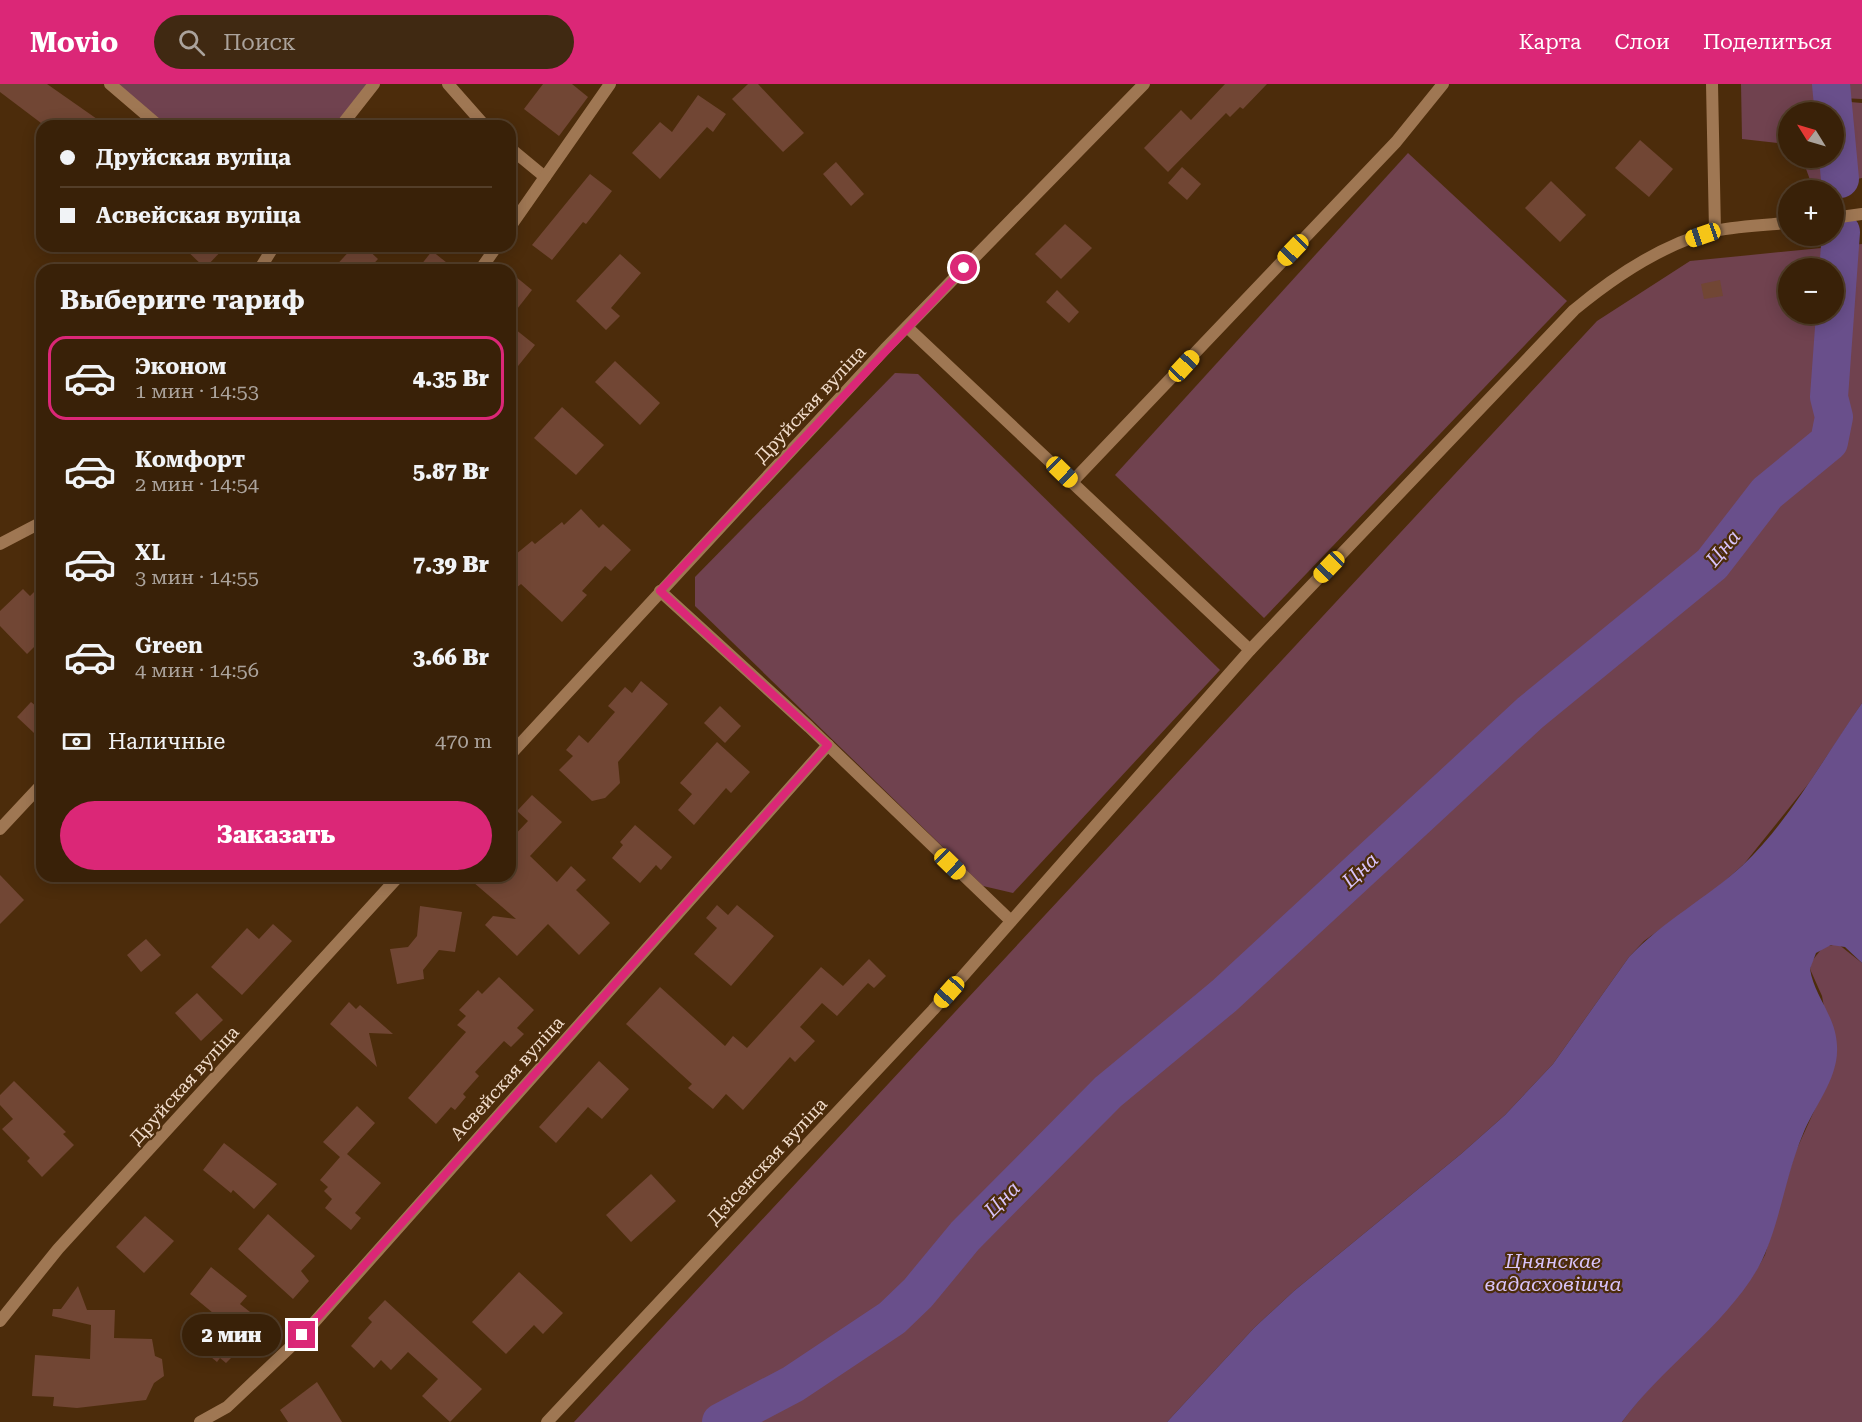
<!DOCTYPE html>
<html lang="ru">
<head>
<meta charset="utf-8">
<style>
	:root { --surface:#392108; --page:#402912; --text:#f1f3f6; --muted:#aba39c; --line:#533e29; --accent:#db2777 }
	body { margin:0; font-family:"Roboto Serif",serif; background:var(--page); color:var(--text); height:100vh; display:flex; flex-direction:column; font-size:22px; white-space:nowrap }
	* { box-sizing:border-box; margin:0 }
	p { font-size:20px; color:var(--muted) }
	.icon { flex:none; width:33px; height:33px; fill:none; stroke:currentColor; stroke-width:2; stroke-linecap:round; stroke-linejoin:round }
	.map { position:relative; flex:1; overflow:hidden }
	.drawer { position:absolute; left:36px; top:180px; width:480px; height:618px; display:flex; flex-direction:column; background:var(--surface); border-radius:18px; box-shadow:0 3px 15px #0003,0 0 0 2px var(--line) }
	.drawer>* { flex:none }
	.top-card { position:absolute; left:36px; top:36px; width:480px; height:132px; border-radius:18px; box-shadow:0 3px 15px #0003,0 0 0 2px var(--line); display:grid; align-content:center; height:132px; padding:0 24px; background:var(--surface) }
	.needle { width:39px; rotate:307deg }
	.tools { position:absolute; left:1778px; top:18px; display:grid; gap:12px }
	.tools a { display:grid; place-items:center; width:66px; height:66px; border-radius:50%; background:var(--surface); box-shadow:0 3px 15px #0003,0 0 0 2px var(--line); font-size:30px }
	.end { position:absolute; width:27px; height:27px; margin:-14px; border:8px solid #db2777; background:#fff; box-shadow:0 0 0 3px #fff }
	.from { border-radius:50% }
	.bubble { position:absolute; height:42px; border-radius:21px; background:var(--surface); box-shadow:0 3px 15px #0003,0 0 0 2px var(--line); font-size:20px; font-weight:800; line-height:42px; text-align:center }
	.car { position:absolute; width:18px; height:36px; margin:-18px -9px; border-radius:8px; box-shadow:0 0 4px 2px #0007; background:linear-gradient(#f5c518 24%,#345 0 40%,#f5c518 0 76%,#345 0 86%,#f5c518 0) }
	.top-card b { display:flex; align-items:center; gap:21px; height:57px; font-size:22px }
	.top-card b+b { border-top:2px solid var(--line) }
	.top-card i { width:15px; height:15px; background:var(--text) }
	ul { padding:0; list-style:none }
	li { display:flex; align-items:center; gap:18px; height:84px; margin:0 12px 9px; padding:0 12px; border:3px solid transparent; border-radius:18px }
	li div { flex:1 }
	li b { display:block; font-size:22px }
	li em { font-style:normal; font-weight:800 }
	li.selected { border-color:var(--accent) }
	li>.icon { width:54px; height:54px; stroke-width:1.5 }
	h2 { padding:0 24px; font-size:27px; line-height:72px }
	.pay { display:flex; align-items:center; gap:15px; height:66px; padding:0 24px; font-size:22px }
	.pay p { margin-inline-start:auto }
	.primary-button { display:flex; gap:12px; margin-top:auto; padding:12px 24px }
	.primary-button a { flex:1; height:69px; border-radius:36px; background:var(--accent); color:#fff; font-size:24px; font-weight:800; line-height:69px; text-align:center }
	header { display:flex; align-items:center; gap:36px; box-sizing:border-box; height:84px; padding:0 30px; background:var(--accent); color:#fff }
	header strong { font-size:28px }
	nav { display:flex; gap:33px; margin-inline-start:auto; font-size:21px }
	.search { width:420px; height:54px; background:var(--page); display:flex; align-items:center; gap:15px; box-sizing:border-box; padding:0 21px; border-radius:33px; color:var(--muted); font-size:22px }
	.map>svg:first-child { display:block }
</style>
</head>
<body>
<header>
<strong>Movio</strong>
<div class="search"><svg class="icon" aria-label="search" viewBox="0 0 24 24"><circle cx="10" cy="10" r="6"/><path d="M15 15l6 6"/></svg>Поиск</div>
<nav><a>Карта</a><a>Слои</a><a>Поделиться</a></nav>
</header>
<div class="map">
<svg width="1862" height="1338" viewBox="0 0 1862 1338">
	<rect width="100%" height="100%" fill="#4c2c0b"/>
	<!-- green -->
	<g fill="#70424f" fill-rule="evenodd">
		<polygon points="110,0 374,0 341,42 159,42"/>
		<polygon points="1741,0 1825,0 1826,16 1862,19 1862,94 1813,104 1802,74 1833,74 1833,28 1788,28 1788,60 1742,55"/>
		<polygon points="1840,0 1862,0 1862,15 1841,14"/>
		<polygon points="1408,69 1567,217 1264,534 1115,391"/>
		<path d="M1862,160V619L1809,699L1744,780L1718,803L1644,857L1629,873L1553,980L1505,1031L1461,1070L1294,1207L1254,1244L1167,1338H574L1597,237L1690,177ZM1788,184H1833V230H1788Z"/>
		<polygon points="895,289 918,290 1220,586 1013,809 983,802 695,522 695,493"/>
		<path d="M1838,860L1862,879V1338H1622C1665,1278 1730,1236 1765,1171L1795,1069L1835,981L1822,912L1810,885L1812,877L1823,863Z"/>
	</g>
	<!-- water -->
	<path fill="#694f8b" d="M1862,619V879L1845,863L1831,861L1816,869L1810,885C1814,912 1836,932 1837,962C1839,994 1814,1022 1803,1050C1785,1092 1779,1146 1758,1184C1724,1243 1662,1283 1622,1338H1167L1254,1244L1294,1207L1461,1070L1505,1031L1553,980L1629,873C1663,837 1707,814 1743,781C1791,735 1824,673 1862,619Z"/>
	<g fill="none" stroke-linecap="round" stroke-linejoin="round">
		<!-- river -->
		<g stroke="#694f8b" stroke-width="38">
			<polyline points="1831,0 1840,95"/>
			<polyline points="721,1338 793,1300 892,1234 918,1209 965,1152 1108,1008 1224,912 1530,629 1712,480 1767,409 1829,358 1834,333 1829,313 1841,148"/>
		</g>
	</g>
	<!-- building -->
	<g fill="#714634">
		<polygon points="0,0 47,0 107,42 45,42 0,8"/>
		<polygon points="543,0 572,0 588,13 559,52 524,25"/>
		<polygon points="748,0 758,0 804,49 783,68 732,15"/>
		<polygon points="1225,0 1267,0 1243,25 1240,23 1230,33 1226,29 1168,88 1144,64 1181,26 1191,36"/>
		<polygon points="698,11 726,30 713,48 707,43 660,95 632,69 660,38 672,48"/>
		<polygon points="1640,56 1673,85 1649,113 1615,84"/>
		<polygon points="836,78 864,110 851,122 823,90"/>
		<polygon points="1182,83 1201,100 1187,116 1168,99"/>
		<polygon points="590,90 612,107 586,140 583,138 552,176 532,161"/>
		<polygon points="1551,97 1586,131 1560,158 1525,124"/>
		<polygon points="1065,140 1092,164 1061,195 1035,170"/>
		<polygon points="182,162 226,162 205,184"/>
		<polygon points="354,162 364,162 378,175 368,186 332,186"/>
		<polygon points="432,167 456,186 417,186"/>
		<polygon points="620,170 641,189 611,224 620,232 606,246 576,217"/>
		<polygon points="510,188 532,206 510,234"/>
		<polygon points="1720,196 1723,212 1704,215 1701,200"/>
		<polygon points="1057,206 1079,228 1069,239 1046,218"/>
		<polygon points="510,241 535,261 510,292"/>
		<polygon points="615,277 660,319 640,341 595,298"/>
		<polygon points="562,323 604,361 576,391 534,354"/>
		<polygon points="581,425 599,444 603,440 631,466 611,487 605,482 582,507 587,511 562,538 521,500 510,509 510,475 532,457 535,460 562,438 564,441"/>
		<polygon points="42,500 42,555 27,570 0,542 0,527 23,505 30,512"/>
		<polygon points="641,597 668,620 618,678 620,699 605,714 592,717 559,686 573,672 566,666 579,651 588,659 615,628 608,622 625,603 632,609"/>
		<polygon points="31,618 42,627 42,641 34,649 17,633"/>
		<polygon points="720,622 741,642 725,659 704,639"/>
		<polygon points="717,658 750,688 731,709 726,704 694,741 678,726 692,710 680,699"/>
		<polygon points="532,711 562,738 530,772 557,798 571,782 586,796 576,806 610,839 579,871 548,840 517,872 485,841 493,832 516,835 466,792 510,792 510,756 528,737 517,727"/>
		<polygon points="635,741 672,773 661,786 656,781 640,799 612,774 623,761 620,758"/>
		<polygon points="0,791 24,816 0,840"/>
		<polygon points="717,821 728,831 737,821 774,852 731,902 694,870 717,844 706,834"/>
		<polygon points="420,822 462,828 455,868 439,866 423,886 424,895 397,900 390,865 408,863 417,852"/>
		<polygon points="273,840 292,857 242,911 211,883 247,844 259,855"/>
		<polygon points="146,855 161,871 141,888 127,871"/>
		<polygon points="869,875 886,892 874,904 868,899 837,932 822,919 800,943 815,957 795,978 790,973 743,1026 726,1010 713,1025 688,1004 692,1000 626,940 660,903 725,962 733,952 747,964 821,883 843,902"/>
		<polygon points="499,893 534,926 517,944 524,950 511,963 504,957 475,988 479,992 463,1010 466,1013 455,1026 451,1023 436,1040 408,1014 466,948 457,941 466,932 459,926 478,906 482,910"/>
		<polygon points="197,909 223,936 201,957 175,929"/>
		<polygon points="349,918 356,925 360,921 393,950 369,949 377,983 330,940"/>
		<polygon points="599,977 629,1005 602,1035 588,1023 556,1059 539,1043"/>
		<polygon points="14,997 66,1048 63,1050 74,1061 42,1093 27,1077 30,1074 2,1045 13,1035 0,1021 0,1011"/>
		<polygon points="357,1022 375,1039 347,1070 381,1099 355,1129 361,1134 351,1146 325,1124 332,1115 324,1107 328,1103 320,1096 340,1073 323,1058"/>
		<polygon points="224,1059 277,1100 254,1125 233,1106 231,1109 203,1086"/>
		<polygon points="651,1090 676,1117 631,1158 606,1131"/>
		<polygon points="268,1130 315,1172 301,1187 309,1197 293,1215 238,1165"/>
		<polygon points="145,1132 174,1157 144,1189 116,1163"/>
		<polygon points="211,1183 247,1212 240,1220 259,1235 248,1249 250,1250 245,1260 226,1279 220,1274 217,1278 194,1259 202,1250 199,1247 213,1229 190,1210"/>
		<polygon points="519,1188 563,1229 543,1250 534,1241 506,1270 472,1238"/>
		<polygon points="78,1202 87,1226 115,1226 114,1254 152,1255 155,1272 162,1275 164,1292 154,1299 146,1316 77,1324 53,1322 54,1313 32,1312 35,1271 90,1275 91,1241 52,1232 53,1225 61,1225"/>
		<polygon points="385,1216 482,1305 450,1338 422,1312 438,1295 408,1268 391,1286 381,1276 374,1284 351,1262 372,1238 368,1234"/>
		<polygon points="317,1298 342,1338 288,1338 280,1326"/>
	</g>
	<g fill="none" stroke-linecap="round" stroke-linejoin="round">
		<!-- street -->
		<g stroke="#9f7753" stroke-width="12">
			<polyline points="110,0 159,42"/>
			<polyline points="448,0 485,42"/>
			<polyline points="1712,0 1715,147"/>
			<polyline points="341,42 374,0"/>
			<polyline points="510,64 545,93"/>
			<polyline points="1833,134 1862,130"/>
			<polyline points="510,143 610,0"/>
			<polyline points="259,186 274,162"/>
			<polyline points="480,186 497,162"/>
			<polyline points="907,243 1250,566"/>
			<polyline points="1072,398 1396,58 1443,0"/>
			<polyline points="0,460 42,438"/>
			<polyline points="660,507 809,643 1011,837"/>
			<polyline points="510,671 885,265 1144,0"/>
			<polyline points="0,745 42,700"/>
			<polyline points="0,1237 58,1165 399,792"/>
			<polyline points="200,1338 227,1323 302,1252 828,661"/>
			<path d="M547,1338L933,926L1250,566L1574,226C1615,192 1662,160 1714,147C1738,142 1764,141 1788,139"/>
		</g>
	</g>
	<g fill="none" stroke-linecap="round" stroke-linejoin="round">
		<!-- route -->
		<polyline stroke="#db2777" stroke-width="8" points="302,1251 828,661 660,507 964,184"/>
	</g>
	<g text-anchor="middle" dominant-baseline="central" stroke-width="4.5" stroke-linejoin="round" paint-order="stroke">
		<!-- street labels -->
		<g font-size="18" fill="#f1dccb" stroke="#4c2c0b">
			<text transform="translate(810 320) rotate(-47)">Друйская вуліца</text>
			<text transform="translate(507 994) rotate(-48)">Асвейская вуліца</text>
			<text transform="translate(184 1001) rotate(-48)">Друйская вуліца</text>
			<text transform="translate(767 1077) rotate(-47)">Дзісенская вуліца</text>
		</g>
		<!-- water labels -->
		<g font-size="20" font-style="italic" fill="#d8c3f9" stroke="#4c2c0b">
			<text transform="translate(1723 464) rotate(-50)">Цна</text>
			<text transform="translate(1360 786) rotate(-43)">Цна</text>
			<text transform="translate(1002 1115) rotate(-45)">Цна</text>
			<text x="1553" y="1177">Цнянскае<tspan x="1553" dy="23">вадасховішча</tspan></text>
		</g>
	</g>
</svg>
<div class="tools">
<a><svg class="needle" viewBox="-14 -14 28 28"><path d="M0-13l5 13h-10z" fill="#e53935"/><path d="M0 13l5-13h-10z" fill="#aba39c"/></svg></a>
<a>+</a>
<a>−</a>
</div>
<i class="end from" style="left:964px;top:184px"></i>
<i class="end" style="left:302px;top:1251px"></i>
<div class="bubble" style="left:182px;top:1230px;width:99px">2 мин</div>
<i class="car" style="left:1703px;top:151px;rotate:251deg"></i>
<i class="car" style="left:1293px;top:166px;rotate:224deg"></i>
<i class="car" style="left:1184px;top:282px;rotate:43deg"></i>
<i class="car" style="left:1062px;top:388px;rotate:134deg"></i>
<i class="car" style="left:1329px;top:483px;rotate:224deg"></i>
<i class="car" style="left:950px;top:780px;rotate:134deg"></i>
<i class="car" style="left:949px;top:908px;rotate:222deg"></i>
<div class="top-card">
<b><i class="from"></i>Друйская вуліца</b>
<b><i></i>Асвейская вуліца</b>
</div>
<section class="drawer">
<h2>Выберите тариф</h2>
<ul>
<li class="selected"><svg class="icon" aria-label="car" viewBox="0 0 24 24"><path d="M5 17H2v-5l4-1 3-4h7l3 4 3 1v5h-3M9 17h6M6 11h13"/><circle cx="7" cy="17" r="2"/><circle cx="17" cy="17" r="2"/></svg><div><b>Эконом</b><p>1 мин · 14:53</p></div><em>4.35 Br</em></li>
<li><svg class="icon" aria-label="car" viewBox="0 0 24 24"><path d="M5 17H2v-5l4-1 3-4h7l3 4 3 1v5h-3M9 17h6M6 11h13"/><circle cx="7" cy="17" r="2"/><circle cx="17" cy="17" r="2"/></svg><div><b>Комфорт</b><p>2 мин · 14:54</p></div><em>5.87 Br</em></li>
<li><svg class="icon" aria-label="car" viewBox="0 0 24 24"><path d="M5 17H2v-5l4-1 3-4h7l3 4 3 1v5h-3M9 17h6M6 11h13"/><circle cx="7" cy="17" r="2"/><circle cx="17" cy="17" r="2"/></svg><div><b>XL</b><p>3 мин · 14:55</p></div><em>7.39 Br</em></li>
<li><svg class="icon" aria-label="car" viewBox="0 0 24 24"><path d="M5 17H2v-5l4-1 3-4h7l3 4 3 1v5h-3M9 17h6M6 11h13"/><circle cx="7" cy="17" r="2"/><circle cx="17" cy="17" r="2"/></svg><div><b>Green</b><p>4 мин · 14:56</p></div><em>3.66 Br</em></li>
</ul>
<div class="pay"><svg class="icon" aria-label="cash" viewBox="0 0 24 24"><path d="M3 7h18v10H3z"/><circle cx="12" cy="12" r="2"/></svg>Наличные<p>470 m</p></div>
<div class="primary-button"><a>Заказать</a></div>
</section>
</div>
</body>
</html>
